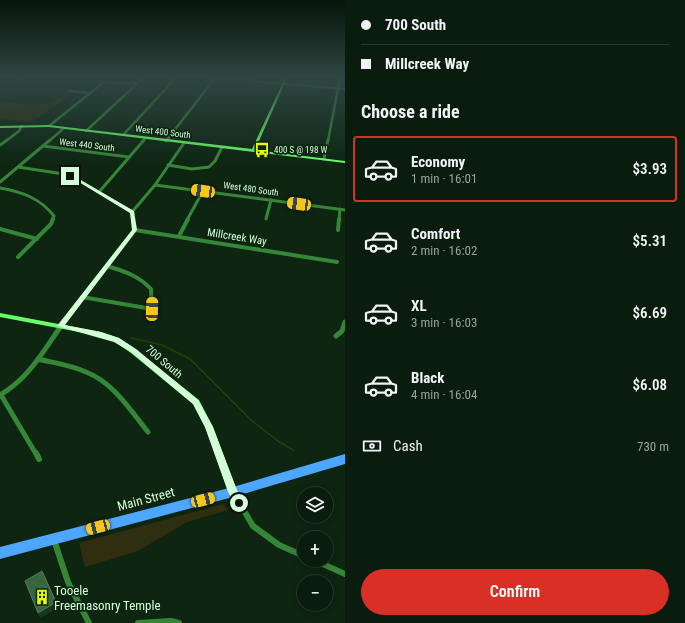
<!DOCTYPE html>
<html lang="en">
<head>
<meta charset="utf-8">
<style>
	:root { --surface:#0a1c0d; --page:#132516; --text:#f1f3f6; --muted:#99a19d; --line:#2a3a2e; --accent:#d93025 }
	body { margin:0; font-family:"Roboto Condensed",sans-serif; background:var(--page); color:var(--text); height:100vh; display:flex; flex-direction:column; font-size:15px; white-space:nowrap }
	* { box-sizing:border-box; margin:0 }
	p { font-size:13px; color:var(--muted) }
	.icon { flex:none; width:22px; height:22px; fill:none; stroke:currentColor; stroke-width:2; stroke-linecap:round; stroke-linejoin:round }
	.map { position:relative; flex:1; overflow:hidden }
	.sheet { display:flex; flex-direction:column; background:var(--surface); width:340px }
	.sheet>* { flex:none }
	.guide { display:grid; align-content:center; height:88px; padding:0 16px; background:var(--surface) }
	.fabs { position:absolute; left:297px; top:487px; display:grid; gap:8px }
	.fabs a { display:grid; place-items:center; width:36px; height:36px; border-radius:50%; background:var(--surface); box-shadow:0 2px 10px #0003,0 0 0 1px var(--line); font-size:20px }
	.end { position:absolute; width:18px; height:18px; margin:-9px; border:5px solid #d2ffd6; background:#111; box-shadow:0 0 0 2px #111 }
	.from { border-radius:50% }
	.car { position:absolute; width:12px; height:24px; margin:-12px -6px; border-radius:5px; box-shadow:0 0 3px 1px #0007; background:linear-gradient(#f5c518 24%,#345 0 40%,#f5c518 0 76%,#345 0 86%,#f5c518 0) }
	.guide b { display:flex; align-items:center; gap:14px; height:38px; font-size:15px }
	.guide b+b { border-top:1px solid var(--line) }
	.guide i { width:10px; height:10px; background:var(--text) }
	ul { padding:0; list-style:none }
	li { display:flex; align-items:center; gap:12px; height:66px; margin:0 8px 6px; padding:0 8px; border:2px solid transparent; border-radius:4px }
	li div { flex:1 }
	li b { display:block; font-size:15px }
	li em { font-style:normal; font-weight:600 }
	li.on { border-color:var(--accent) }
	li>.icon { width:36px; height:36px; stroke-width:1.5 }
	h2 { padding:0 16px; font-size:18px; line-height:48px }
	.pay { display:flex; align-items:center; gap:10px; height:44px; padding:0 16px; font-size:15px }
	.pay p { margin-inline-start:auto }
	.cta { display:flex; gap:8px; margin-top:auto; padding:8px 16px }
	.cta a { flex:1; height:46px; border-radius:24px; background:var(--accent); color:#fff; font-size:16px; font-weight:600; line-height:46px; text-align:center }
	main { display:flex; flex:1; min-height:0 }
	.map>svg:first-child { display:block }
</style>
</head>
<body>
<main>
<div class="map">
<svg width="345" height="623" viewBox="0 0 345 623">
	<rect width="100%" height="100%" fill="#0d2511"/>
	<!-- green -->
	<g fill="#302e10">
		<polygon points="73,92 32,122 0,119 0,101 31,105 45,104"/>
		<polygon points="223,504 228,510 187,522 138,551 85,567 79,543"/>
	</g>
	<g fill="none" stroke-linecap="round" stroke-linejoin="round">
		<!-- stream -->
		<polyline stroke="#1f4407" stroke-width="1.5" points="131,338 162,345 190,359 251,420 278,441 293,450"/>
		<!-- street-far4 -->
		<g stroke="#368638" stroke-width="2.5">
			<polyline points="217,78 345,89"/>
			<polyline points="17,79 19,78"/>
			<polyline points="69,91 91,93"/>
			<polyline points="49,126 104,82 138,83"/>
			<polyline points="86,131 143,78"/>
			<polyline points="123,135 176,78"/>
			<polyline points="6,141 19,131 22,126"/>
			<polyline points="49,141 64,128"/>
			<polyline points="143,141 145,138"/>
			<polyline points="166,141 215,78"/>
			<polyline points="328,141 340,78"/>
		</g>
		<!-- street-far3 -->
		<g stroke="#368638" stroke-width="3">
			<polyline points="166,141 167,140"/>
			<polyline points="0,145 7,140"/>
			<polyline points="43,146 129,157"/>
			<polyline points="324,159 328,140"/>
			<polyline points="168,165 192,169 209,167 215,161 222,147"/>
			<polyline points="18,167 70,175 132,212"/>
			<polyline points="0,182 50,140"/>
			<polyline points="155,185 345,210"/>
			<path d="M0,188C22,192 40,198 54,216L52,220"/>
			<polyline points="99,192 144,140"/>
			<polyline points="266,219 271,200"/>
			<polyline points="133,220 132,212 155,185 184,143"/>
			<polyline points="187,220 203,191"/>
			<polyline points="339,220 340,209"/>
		</g>
		<!-- street-far2 -->
		<g stroke="#368638" stroke-width="4">
			<polyline points="0,229 37,239"/>
			<polyline points="135,230 337,262"/>
			<polyline points="338,230 339,219"/>
			<polyline points="179,236 188,219"/>
			<polyline points="18,257 51,224 53,219"/>
			<path d="M82,297L152,309L151,289C139,276 124,271 107,266"/>
			<polyline points="63,323 135,230 133,219"/>
		</g>
		<!-- street-far1 -->
		<g stroke="#368638" stroke-width="5">
			<polyline points="336,336 342,331 345,322"/>
			<path d="M38,359C54,363 71,365 86,372C114,383 130,410 148,432"/>
			<path d="M0,395C30,378 44,349 64,322"/>
			<polyline points="1,395 36,454"/>
		</g>
		<!-- street -->
		<g stroke="#368638" stroke-width="6">
			<polyline points="36,453 39,459"/>
			<polyline points="233,492 253,526 279,545 304,556"/>
			<polyline points="54,540 68,582 89,623"/>
			<polyline points="314,560 345,574"/>
			<polyline points="138,623 171,621 179,623"/>
		</g>
		<!-- secondary -->
		<g fill="#69ff69" fill-rule="evenodd">
			<polygon points="285,78 287,78 255,150 345,161 345,163 49,127 0,128 0,126 49,125 252,149"/>
			<polygon points="0,313 101,332 119,338 135,349 199,400 213,427 237,492 236,495 233,496 230,495 205,427 193,404 131,353 115,342 100,336 0,317"/>
		</g>
		<!-- highway -->
		<polygon fill="#4da6ff" fill-rule="evenodd" points="345,454 345,464 233,497 0,559 0,547 233,487"/>
	</g>
	<!-- shaded-wall -->
	<polygon fill="#14391b" points="56,602 58,608 40,618 38,613"/>
	<!-- building -->
	<polygon fill="#386640" stroke="#507e57" points="42,571 56,602 38,613 25,581"/>
	<!-- sky -->
	<linearGradient id="sky" x2="0" y2="1"><stop stop-color="#071409"/><stop offset="0.47" stop-color="#2f4643"/><stop offset="1" stop-color="#2f4643" stop-opacity="0"/></linearGradient>
	<rect width="345" height="165" fill="url(#sky)"/>
	<!-- route -->
	<polygon fill="#d2ffd6" points="69,175 72,175 134,211 137,230 65,325 101,332 119,338 136,349 198,400 213,427 237,490 244,503 243,506 236,506 228,492 205,427 193,404 131,352 114,342 57,326 132,230 130,213 69,176"/>
	<!-- icons -->
	<defs>
		<g id="bus-bare" transform="scale(1.2)"><path d="M-5-6H5V4H4V6H2V4H-2V6H-4V4H-5ZM-3.5-4V0h7V-4ZM-3.5 1.2v1.5H-2V1.2ZM2 1.2v1.5H3.5V1.2Z" fill="#e9fd00" stroke="#0d2511" stroke-width="2.5" paint-order="stroke"/></g>
		<g id="building-bare" transform="scale(1.2)"><path d="M-4-6H4V6H1V3H-1V6H-4ZM-2.5-4.3h1.7v1.8h-1.7ZM.8-4.3h1.7v1.8H.8ZM-2.5-1h1.7V.8h-1.7ZM.8-1h1.7V.8H.8Z" fill="#e9fd00" stroke="#0d2511" stroke-width="2.5" paint-order="stroke"/></g>
	</defs>
	<g fill-rule="evenodd">
		<use href="#bus-bare" x="262" y="150"/>
		<use href="#building-bare" x="42" y="597"/>
	</g>
	<g text-anchor="middle" dominant-baseline="central" stroke-width="3.5" stroke-linejoin="round" paint-order="stroke">
		<!-- far-street labels -->
		<g font-size="9" fill="#d2ffd6" stroke="#0d2511">
			<text transform="translate(163 132) rotate(7)">West 400 South</text>
			<text transform="translate(87 145) rotate(7)">West 440 South</text>
			<text transform="translate(251 189) rotate(8)">West 480 South</text>
		</g>
		<!-- far-poi labels -->
		<g font-size="9" fill="#d2ffd6" stroke="#0d2511" text-anchor="start">
			<text x="274" y="150">400 S @ 198 W</text>
		</g>
		<!-- street labels -->
		<g font-size="11" fill="#d2ffd6" stroke="#0d2511">
			<text transform="translate(237 237) rotate(9)">Millcreek Way</text>
			<text transform="translate(164 362) rotate(40)">700 South</text>
		</g>
		<!-- near-street labels -->
		<g font-size="13" fill="#d2ffd6" stroke="#0d2511">
			<text transform="translate(146 499) rotate(-15)">Main Street</text>
		</g>
		<!-- near-poi labels -->
		<g font-size="13" fill="#d2ffd6" stroke="#0d2511" text-anchor="start">
			<text x="54" y="590">Tooele<tspan x="54" dy="15">Freemasonry Temple</tspan></text>
		</g>
	</g>
</svg>
<div class="fabs">
<a><svg class="icon" aria-label="layers" viewBox="0 0 24 24"><path d="M12 4l9 5-9 5-9-5zM3 14l9 5 9-5"/></svg></a>
<a>+</a>
<a>−</a>
</div>
<i class="end from" style="left:239px;top:503px"></i>
<i class="end" style="left:70px;top:176px"></i>
<i class="car" style="left:203px;top:191px;rotate:278deg"></i>
<i class="car" style="left:299px;top:204px;rotate:278deg"></i>
<i class="car" style="left:152px;top:309px;rotate:2deg"></i>
<i class="car" style="left:203px;top:500px;rotate:75deg"></i>
<i class="car" style="left:98px;top:527px;rotate:255deg"></i>
</div>
<section class="sheet">
<div class="guide">
<b><i class="from"></i>700 South</b>
<b><i></i>Millcreek Way</b>
</div>
<h2>Choose a ride</h2>
<ul>
<li class="on"><svg class="icon" aria-label="car" viewBox="0 0 24 24"><path d="M5 17H2v-5l4-1 3-4h7l3 4 3 1v5h-3M9 17h6M6 11h13"/><circle cx="7" cy="17" r="2"/><circle cx="17" cy="17" r="2"/></svg><div><b>Economy</b><p>1 min · 16:01</p></div><em>$3.93</em></li>
<li><svg class="icon" aria-label="car" viewBox="0 0 24 24"><path d="M5 17H2v-5l4-1 3-4h7l3 4 3 1v5h-3M9 17h6M6 11h13"/><circle cx="7" cy="17" r="2"/><circle cx="17" cy="17" r="2"/></svg><div><b>Comfort</b><p>2 min · 16:02</p></div><em>$5.31</em></li>
<li><svg class="icon" aria-label="car" viewBox="0 0 24 24"><path d="M5 17H2v-5l4-1 3-4h7l3 4 3 1v5h-3M9 17h6M6 11h13"/><circle cx="7" cy="17" r="2"/><circle cx="17" cy="17" r="2"/></svg><div><b>XL</b><p>3 min · 16:03</p></div><em>$6.69</em></li>
<li><svg class="icon" aria-label="car" viewBox="0 0 24 24"><path d="M5 17H2v-5l4-1 3-4h7l3 4 3 1v5h-3M9 17h6M6 11h13"/><circle cx="7" cy="17" r="2"/><circle cx="17" cy="17" r="2"/></svg><div><b>Black</b><p>4 min · 16:04</p></div><em>$6.08</em></li>
</ul>
<div class="pay"><svg class="icon" aria-label="cash" viewBox="0 0 24 24"><path d="M3 7h18v10H3z"/><circle cx="12" cy="12" r="2"/></svg>Cash<p>730 m</p></div>
<div class="cta"><a>Confirm</a></div>
</section>
</main>
</body>
</html>
